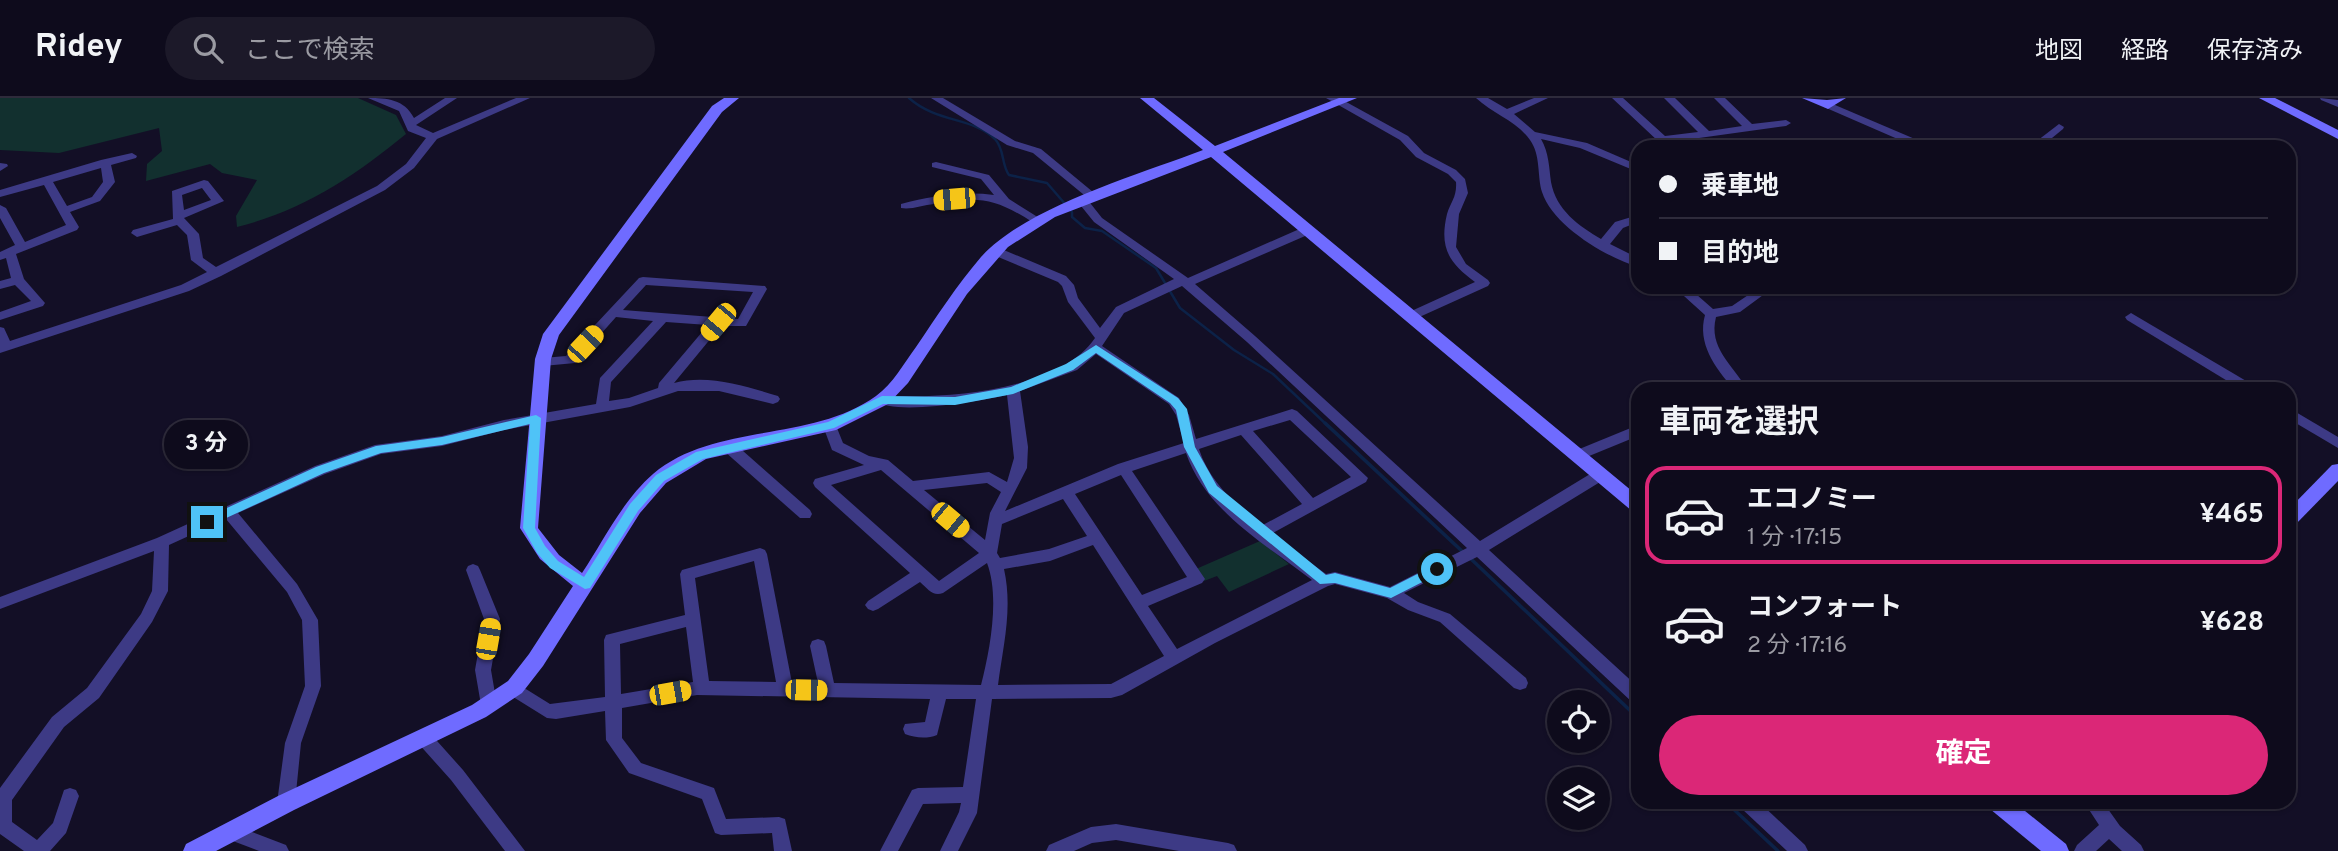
<!DOCTYPE html>
<html lang="ja">
<head>
<meta charset="utf-8">
<style>
	:root { --surface:#0e0b1c; --page:#1c1929; --text:#f1f3f6; --muted:#9b9ba3; --line:#2e2b3b; --accent:#db2777 }
	body { margin:0; font-family:Overpass,"Noto Sans JP",sans-serif; background:var(--page); color:var(--text); height:100vh; display:flex; flex-direction:column; font-size:26px; white-space:nowrap }
	* { box-sizing:border-box; margin:0 }
	p { font-size:23px; color:var(--muted) }
	.icon { flex:none; width:38px; height:38px; fill:none; stroke:currentColor; stroke-width:2; stroke-linecap:round; stroke-linejoin:round }
	.map { position:relative; flex:1; overflow:hidden }
	.side { position:absolute; left:1631px; top:284px; width:665px; height:427px; display:flex; flex-direction:column; background:var(--surface); border-radius:21px; box-shadow:0 2px 5px #0004,0 0 0 2px var(--line) }
	.side>* { flex:none }
	.hud { position:absolute; left:1631px; top:42px; width:665px; height:154px; border-radius:21px; box-shadow:0 2px 5px #0004,0 0 0 2px var(--line); display:grid; align-content:center; height:154px; padding:0 28px; background:var(--surface) }
	.fabs { position:absolute; left:1547px; top:592px; display:grid; gap:14px }
	.fabs a { display:grid; place-items:center; width:63px; height:63px; border-radius:50%; background:var(--surface); box-shadow:0 2px 5px #0004,0 0 0 2px var(--line); font-size:35px }
	.end { position:absolute; width:32px; height:32px; margin:-16px; border:9px solid #4fc3f7; background:#111; box-shadow:0 0 0 4px #111 }
	.from { border-radius:50% }
	.bubble { position:absolute; height:49px; border-radius:24px; background:var(--surface); box-shadow:0 2px 5px #0004,0 0 0 2px var(--line); font-size:23px; font-weight:700; line-height:49px; text-align:center }
	.car { position:absolute; width:21px; height:42px; margin:-21px -10px; border-radius:9px; box-shadow:0 0 5px 2px #0007; background:linear-gradient(#f5c518 24%,#345 0 40%,#f5c518 0 76%,#345 0 86%,#f5c518 0) }
	.hud b { display:flex; align-items:center; gap:24px; height:66px; font-size:26px }
	.hud b+b { border-top:2px solid var(--line) }
	.hud i { width:18px; height:18px; background:var(--text) }
	ul { padding:0; list-style:none }
	li { display:flex; align-items:center; gap:21px; height:98px; margin:0 14px 10px; padding:0 14px; border:4px solid transparent; border-radius:21px }
	li div { flex:1 }
	li b { display:block; font-size:26px }
	li em { font-style:normal; font-weight:700 }
	li.current { border-color:var(--accent) }
	li>.icon { width:63px; height:63px; stroke-width:1.5 }
	h2 { padding:0 28px; font-size:32px; line-height:84px }
	.primary-button { display:flex; gap:14px; margin-top:auto; padding:14px 28px }
	.primary-button a { flex:1; height:80px; border-radius:42px; background:var(--accent); color:#fff; font-size:28px; font-weight:700; line-height:80px; text-align:center }
	header { display:flex; align-items:center; gap:42px; box-sizing:border-box; height:98px; padding:0 35px; background:var(--surface); border-bottom:2px solid var(--line) }
	header strong { font-size:33px }
	nav { display:flex; gap:38px; margin-inline-start:auto; font-size:24px }
	.search { width:490px; height:63px; background:var(--page); display:flex; align-items:center; gap:18px; box-sizing:border-box; padding:0 24px; border-radius:38px; color:var(--muted); font-size:26px }
	.map>svg:first-child { display:block }
</style>
</head>
<body>
<header>
<strong>Ridey</strong>
<div class="search"><svg class="icon" aria-label="search" viewBox="0 0 24 24"><circle cx="10" cy="10" r="6"/><path d="M15 15l6 6"/></svg>ここで検索</div>
<nav><a>地図</a><a>経路</a><a>保存済み</a></nav>
</header>
<div class="map">
<svg width="2338" height="753" viewBox="0 0 2338 753">
	<rect width="100%" height="100%" fill="#130f26"/>
	<!-- green -->
	<g fill="#12302f">
		<path d="M0,0H358L396,17L406,36C355,78 302,113 237,129L236,118L257,82L222,75L210,66L146,83L147,66L162,53L159,30L59,55L0,52Z"/>
		<polygon points="1260,443 1289,466 1229,494 1217,478 1204,483 1196,471"/>
	</g>
	<g fill="none" stroke-linecap="round" stroke-linejoin="round">
		<!-- stream-far1 -->
		<path stroke="#0c2248" stroke-width="2.5" d="M909,0C937,25 973,19 995,41C1005,52 1001,66 1009,77L1047,85L1072,114V119L1085,130L1102,133L1156,170L1180,210L1234,252L1273,276L1327,327"/>
		<!-- stream -->
		<g stroke="#0c2248" stroke-width="3.5">
			<polyline points="1325,325 1464,455"/>
			<polyline points="1470,460 1638,620"/>
			<polyline points="1726,704 1778,753"/>
		</g>
		<!-- street -->
		<g fill="#3d3a85" fill-rule="evenodd">
			<path d="M368,0C387,0 404,1 414,20L445,0H457L416,27L433,35L516,0H530L437,41L414,70L385,92L221,178L189,193L0,255V229L4,230L10,243L181,187L207,174L191,162L187,137L177,127L137,139L131,135L133,132L173,121L172,93L204,82L208,83L224,103L184,120L199,136L203,160L216,169L377,88L406,66L426,40L408,33L399,13ZM202,90L211,102L184,112L182,97Z"/>
			<polygon points="931,0 943,0 1015,43 1041,51 1099,99 1097,101 1089,101 1033,55 1007,47"/>
			<path d="M1326,0H1339L1408,38L1424,55L1456,72L1465,81L1468,95L1459,116L1456,149L1466,166L1488,182L1490,185L1488,188L1415,221H1407L1405,218L1407,215L1475,184C1449,165 1439,150 1447,116C1451,103 1457,99 1456,84L1448,76L1416,59L1400,42Z"/>
			<path d="M1476,0H1488L1507,11L1534,0H1548L1514,16L1535,34L1587,45L1638,67V74L1580,50L1541,41C1549,55 1549,69 1551,84C1556,112 1579,128 1601,141L1615,124L1638,117V124L1623,130L1610,146L1638,160V169C1606,159 1553,128 1542,94C1537,78 1541,57 1530,42C1517,23 1493,16 1476,0Z"/>
			<polygon points="1612,0 1623,0 1665,38 1698,34 1664,0 1675,0 1709,33 1742,28 1714,0 1725,0 1752,26 1786,22 1791,25 1786,28 1663,45 1659,44"/>
			<polygon points="2320,0 2338,2 2338,9 2321,2"/>
			<polygon points="1828,4 1929,47 1930,49 1916,49 1824,9 1824,5"/>
			<polygon points="2059,26 2064,29 2063,31 2041,49 2029,49"/>
			<path d="M132,55L137,58L136,60L111,67L115,84L100,103L70,114L79,129L77,132L16,156L24,181L45,205L43,208L0,222V214L31,203L15,187L0,191V183L11,180L6,160L0,162V154L15,147L0,120V107L6,110L25,144L66,127L44,87L0,99V92L101,62ZM101,70L103,84L92,99L67,108L53,84Z"/>
			<path d="M936,64L989,77L1009,101L1044,123L1038,127L1034,125C994,100 981,98 934,106C923,107 911,112 901,110V106C931,98 963,93 994,97L981,81L932,69V65Z"/>
			<polygon points="0,65 7,66 8,68 0,73"/>
			<path d="M1083,100L1087,101L1102,120L1188,180L1304,129H1312V135L1195,186L1255,238L1480,443L1595,373H1605L1607,377L1605,381L1489,452L1638,589V606L1632,604L1477,459L1404,495L1418,504L1450,516L1526,580L1528,585L1526,590L1520,592L1514,590L1440,524L1408,512L1387,500L1335,486L1328,488L1215,545L1122,597L1111,600L992,601L977,715L958,753H940L959,714L961,705L923,706L898,753H880L912,692L918,690L963,689L976,601H946L937,637C927,641 915,640 905,636L903,631L905,626L925,624L930,601L697,597L622,610V640L641,665L714,690L726,721L779,719L785,721L792,753H774L772,735L721,737L715,735L702,701L629,675L606,642L605,613L556,621L547,620L507,595L505,590L507,585L513,583L550,606L605,599L604,542L606,537L685,517L680,476L682,472L760,450L765,452L767,456L792,585H818L810,548L812,543L818,541L824,543L826,548L834,585L981,587C990,552 1000,499 987,465L943,495C933,499 928,491 920,484L878,511L873,513L868,511L865,507L868,503L910,475L815,389L813,385L815,381L864,367L832,352L823,328L830,323L835,325L843,345L869,358L888,362L913,383L989,374L1007,384L1014,360L1007,297C984,302 892,319 875,302L882,297C940,302 1060,293 1095,240L1068,204L1062,188L1058,184L991,156V150H999L1066,178L1074,187L1078,200L1100,230L1116,209L1174,181L1094,124L1077,103ZM1182,188L1247,244L1467,450L1390,489L1335,474L1326,476L1271,436L1366,384L1368,380L1297,313L1292,311L1196,341L1189,317L1179,300L1102,248L1124,215ZM1096,256L1169,306L1176,317L1184,345L1118,366L1005,413L1027,370L1028,349L1020,293L1077,272ZM1290,322L1351,379L1313,400L1253,333ZM1241,337L1302,406L1261,428C1235,406 1209,383 1199,351ZM1186,355C1205,412 1266,447 1312,482L1177,551L1148,508L1202,485L1205,481L1132,373ZM881,372L979,455L939,483L831,387ZM1121,377L1187,479L1142,497L1075,396ZM987,385L1001,394L990,415L985,442L924,392ZM1063,401L1087,438L1049,451L1000,460L997,455L1002,426ZM1093,447L1164,558L1111,586L998,587C1003,548 1013,511 1004,471L1050,463ZM754,463L776,584L709,583L695,480ZM686,529L693,584L621,596L620,546Z"/>
			<path d="M643,179L765,188L767,191L746,228H721L674,285C708,276 745,288 778,298L780,301L778,304L773,306L719,293H678L630,309L504,332L442,348L381,356L325,376L238,415L297,486L318,522L321,588L301,645L295,705L292,711L286,713L280,711L277,705L285,645L305,588L302,522L287,494L226,421L169,447L168,493L152,524L99,600L64,629L12,702V724L37,742L53,725L64,692L70,690L76,692L79,698L66,735L50,753H24L0,736V690L52,619L87,590L141,516L152,493L154,453L0,511V499L157,440L315,368L375,347L442,338L504,322L596,306L600,280L653,223L616,219L575,265L543,268L537,264L543,260L566,258L639,180ZM646,187L753,194L738,221L623,212ZM666,224L708,227L659,285L658,290L629,300L609,303L611,284Z"/>
			<path d="M1674,189H1688L1713,211L1732,208L1760,189H1774L1740,214L1716,219C1708,250 1733,267 1746,290H1733C1715,270 1697,245 1705,217Z"/>
			<polygon points="2131,215 2253,287 2254,290 2239,290 2127,222 2125,219"/>
			<polygon points="2289,310 2338,339 2338,350 2289,321"/>
			<polygon points="1638,327 1638,338 1577,363 1570,358 1572,354"/>
			<polygon points="729,344 734,345 810,412 812,416 810,420 800,420 724,353 722,349"/>
			<polygon points="473,466 478,468 480,472 500,521 491,572 497,607 495,612 489,614 483,612 481,607 475,572 484,521 466,472 468,468"/>
			<polygon points="423,632 429,634 463,672 525,753 505,753 451,682 417,644 415,639 417,634"/>
			<polygon points="1738,704 1759,704 1805,747 1808,753 1787,753 1741,710"/>
			<polygon points="2084,704 2103,704 2120,728 2141,747 2144,753 2122,753 2109,741 2096,753 2074,753 2077,747 2099,727"/>
			<polygon points="231,726 286,747 289,753 259,753 225,740 222,734 225,728"/>
			<polygon points="1116,726 1228,745 1234,747 1237,753 1179,753 1116,742 1092,745 1074,753 1046,753 1049,747 1091,729"/>
		</g>
		<!-- secondary -->
		<g fill="#6f6bff" fill-rule="evenodd">
			<path d="M724,0H739L722,14L559,237L551,261L538,430L559,457L582,475C604,442 623,402 653,376C714,324 811,345 876,298C893,286 904,265 916,249C937,218 957,187 981,159C1028,108 1138,77 1203,52L1140,0H1154L1215,48L1339,0H1357L1223,54L1638,398V415L1632,413L1211,59L1055,119L1008,149L967,196L908,285L888,306L836,332L706,361L666,385L640,415L543,568L522,595L486,619L294,712L216,753H183L186,746L278,698L472,607L508,583L529,556L573,488L540,461L520,430L535,261L543,236L712,8Z"/>
			<polygon points="1802,0 1827,2 1846,0 1828,11"/>
			<polygon points="2259,0 2275,0 2338,32 2338,41"/>
			<polygon points="2338,366 2338,383 2295,427 2289,429 2289,411 2332,367"/>
			<polygon points="1987,704 2014,704 2066,746 2069,753 2041,753 1990,711"/>
		</g>
	</g>
	<!-- route -->
	<polygon fill="#4fc3f7" points="1096,247 1178,300 1187,311 1195,349 1217,388 1326,477 1335,475 1390,490 1437,466 1442,467 1442,474 1391,500 1335,485 1320,486 1209,395 1184,349 1176,312 1170,305 1096,255 1073,272 1013,296 955,307 883,306 834,330 703,361 664,383 638,413 590,490 585,491 550,470 537,455 523,430 530,326 442,347 381,355 324,375 211,427 207,428 201,424 203,421 316,369 376,348 442,339 536,317 541,320 535,430 545,448 558,463 584,479 630,406 656,377 696,354 828,324 882,298 955,299 1011,289 1066,266"/>
</svg>
<div class="fabs">
<a><svg class="icon" aria-label="locate" viewBox="0 0 24 24"><circle cx="12" cy="12" r="6"/><path d="M12 2v4M12 18v4M2 12h4M18 12h4"/></svg></a>
<a><svg class="icon" aria-label="layers" viewBox="0 0 24 24"><path d="M12 4l9 5-9 5-9-5zM3 14l9 5 9-5"/></svg></a>
</div>
<i class="end from" style="left:1437px;top:471px"></i>
<i class="end" style="left:207px;top:424px"></i>
<div class="bubble" style="left:164px;top:322px;width:84px">3 分</div>
<i class="car" style="left:954px;top:101px;rotate:265deg"></i>
<i class="car" style="left:718px;top:224px;rotate:220deg"></i>
<i class="car" style="left:585px;top:246px;rotate:43deg"></i>
<i class="car" style="left:950px;top:422px;rotate:130deg"></i>
<i class="car" style="left:488px;top:541px;rotate:10deg"></i>
<i class="car" style="left:806px;top:592px;rotate:91deg"></i>
<i class="car" style="left:670px;top:595px;rotate:80deg"></i>
<div class="hud">
<b><i class="from"></i>乗車地</b>
<b><i></i>目的地</b>
</div>
<section class="side">
<h2>車両を選択</h2>
<ul>
<li class="current"><svg class="icon" aria-label="car" viewBox="0 0 24 24"><path d="M5 17H2v-5l4-1 3-4h7l3 4 3 1v5h-3M9 17h6M6 11h13"/><circle cx="7" cy="17" r="2"/><circle cx="17" cy="17" r="2"/></svg><div><b>エコノミー</b><p>1 分 · 17:15</p></div><em>¥465</em></li>
<li><svg class="icon" aria-label="car" viewBox="0 0 24 24"><path d="M5 17H2v-5l4-1 3-4h7l3 4 3 1v5h-3M9 17h6M6 11h13"/><circle cx="7" cy="17" r="2"/><circle cx="17" cy="17" r="2"/></svg><div><b>コンフォート</b><p>2 分 · 17:16</p></div><em>¥628</em></li>
</ul>
<div class="primary-button"><a>確定</a></div>
</section>
</div>
</body>
</html>
